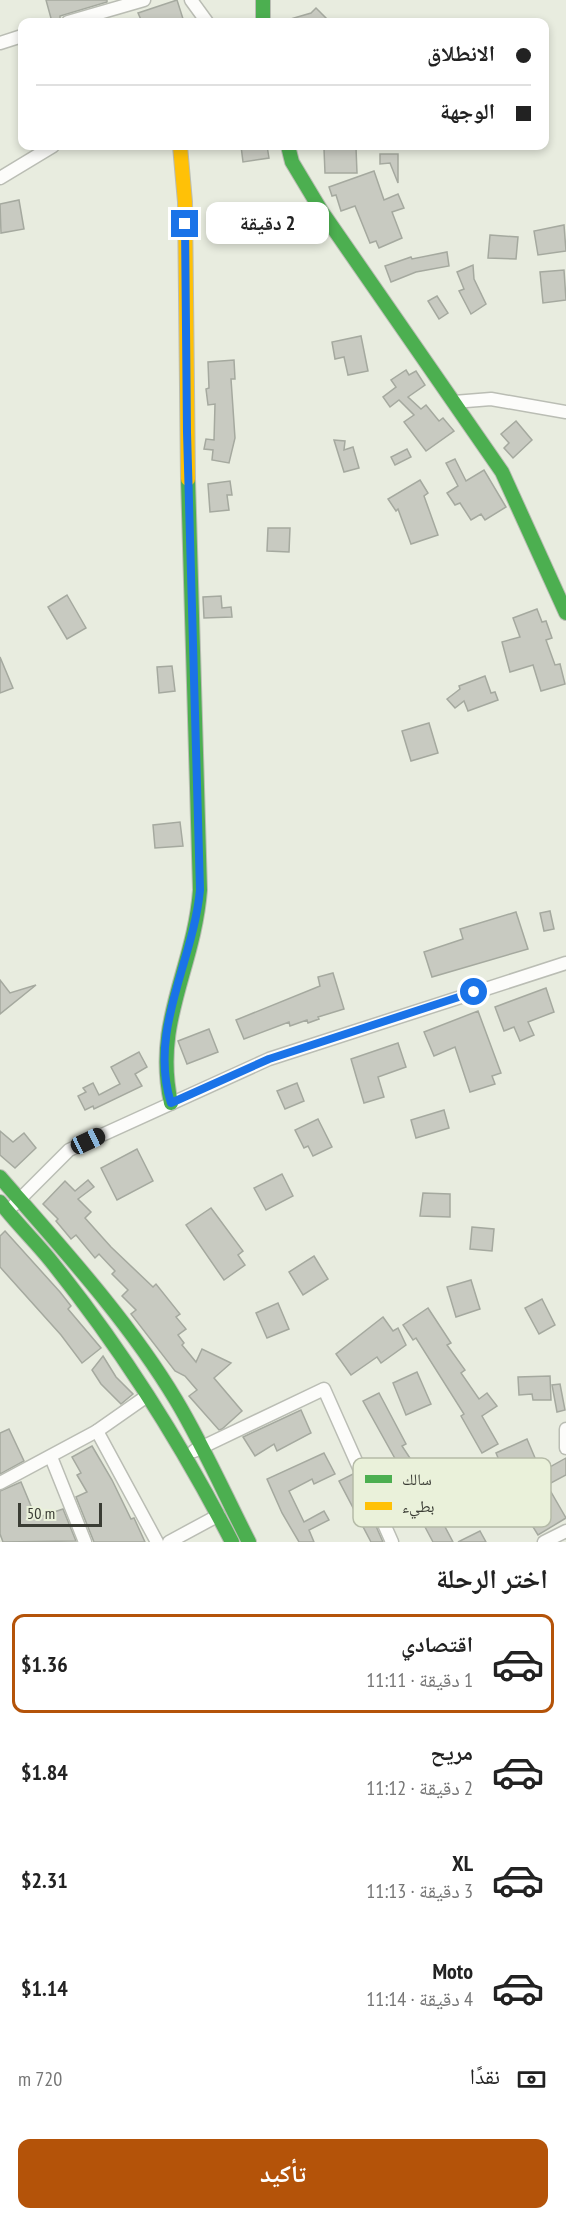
<!DOCTYPE html>
<html lang="ar">
<head>
<meta charset="utf-8">
<style>
	:root { --surface:#fff; --page:#f2f2f2; --text:#222; --muted:#767676; --line:#e0e0e0; --accent:#b45309 }
	body { margin:0; font-family:"PT Sans Narrow","Noto Naskh Arabic",sans-serif; background:var(--page); color:var(--text); direction:rtl; height:100vh; display:flex; flex-direction:column; font-size:22px; white-space:nowrap }
	* { box-sizing:border-box; margin:0 }
	p { font-size:20px; color:var(--muted) }
	.icon { flex:none; width:33px; height:33px; fill:none; stroke:currentColor; stroke-width:2; stroke-linecap:round; stroke-linejoin:round }
	.map { position:relative; height:1542px; overflow:hidden; direction:ltr }
	.details { display:flex; flex-direction:column; background:var(--surface); flex:1 }
	.details>* { flex:none }
	.banner { position:absolute; left:18px; top:18px; width:531px; height:132px; border-radius:12px; box-shadow:0 3px 9px #0003; direction:rtl; display:grid; align-content:center; height:132px; padding:0 18px; background:var(--surface) }
	.scale { position:absolute; left:18px; bottom:15px; width:84px; box-sizing:border-box; padding-left:6px; border:3px solid #3a3c34; border-top:0; font-size:16px; line-height:21px; white-space:nowrap; color:#3a3c34; -webkit-text-stroke:4px #eaf1da; paint-order:stroke }
	.end { position:absolute; width:27px; height:27px; margin:-14px; border:8px solid #1a73e8; background:#fff; box-shadow:0 0 0 3px #fff }
	.from { border-radius:50% }
	.bubble { position:absolute; height:42px; border-radius:12px; background:var(--surface); box-shadow:0 3px 9px #0003; font-size:20px; font-weight:700; line-height:42px; text-align:center; direction:rtl }
	.car { position:absolute; width:18px; height:36px; margin:-18px -9px; border-radius:8px; box-shadow:0 0 4px 2px #0007; background:linear-gradient(#222 24%,#8ab4d8 0 40%,#222 0 76%,#8ab4d8 0 86%,#222 0) }
	.banner b { display:flex; align-items:center; gap:21px; height:57px; font-size:22px }
	.banner b+b { border-top:2px solid var(--line) }
	.banner i { width:15px; height:15px; background:var(--text) }
	ul { padding:0; list-style:none }
	li { display:flex; align-items:center; gap:18px; height:99px; margin:0 12px 9px; padding:0 6px; border:3px solid transparent; border-radius:12px }
	li div { flex:1 }
	li b { display:block; font-size:22px }
	li em { font-style:normal; font-weight:700 }
	li.selected { border-color:var(--accent) }
	li>.icon { width:54px; height:54px; stroke-width:1.5 }
	h2 { padding:0 18px; font-size:27px; line-height:72px }
	.pay { display:flex; align-items:center; gap:15px; height:66px; padding:0 18px; font-size:22px }
	.pay p { margin-inline-start:auto }
	.primary-button { display:flex; gap:12px; margin-top:auto; padding:12px 18px }
	.primary-button a { flex:1; height:69px; border-radius:12px; background:var(--accent); color:#fff; font-size:24px; font-weight:700; line-height:69px; text-align:center }
	.map>svg:first-child { display:block }
</style>
</head>
<body>
<div class="map">
<svg width="566" height="1542" viewBox="0 0 566 1542">
	<rect width="100%" height="100%" fill="#e8ecdf"/>
	<!-- building -->
	<g fill="#c8cac1" stroke="#a5a99f" stroke-width="1.5">
		<polygon points="46,0 107,0 107,2 60,16 60,21 52,22"/>
		<polygon points="177,0 184,22 142,22 138,13"/>
		<polygon points="316,8 330,22 287,22 287,20 311,13"/>
		<polygon points="241,146 267,146 269,158 243,162"/>
		<polygon points="356,148 357,173 325,173 324,149"/>
		<polygon points="380,154 398,154 398,183 390,163 380,164"/>
		<polygon points="374,171 384,200 398,194 404,208 392,212 402,238 379,248 376,241 370,243 355,206 341,211 336,195 332,196 329,187"/>
		<polygon points="19,200 24,229 1,233 0,204"/>
		<polygon points="564,225 566,251 538,255 534,231"/>
		<polygon points="490,235 518,237 516,259 488,258"/>
		<polygon points="447,252 449,266 416,272 391,282 385,266 411,257 412,259"/>
		<polygon points="473,265 474,279 486,304 471,314 459,291 464,289 457,272"/>
		<polygon points="564,270 566,300 543,303 540,272"/>
		<polygon points="437,296 448,313 439,319 428,301"/>
		<polygon points="361,336 368,371 348,375 344,357 335,359 332,342"/>
		<polygon points="234,360 235,379 231,379 235,438 229,463 212,460 213,450 204,449 206,439 214,440 215,404 208,405 206,389 209,388 208,362"/>
		<polygon points="406,370 409,375 416,371 425,385 408,397 421,409 426,405 439,421 443,418 454,431 426,451 404,422 414,415 399,400 390,407 383,397 396,387 391,380"/>
		<polygon points="516,421 532,440 513,458 504,448 509,443 501,434"/>
		<polygon points="334,440 345,441 344,450 353,447 359,468 344,472"/>
		<polygon points="407,449 411,457 395,465 391,457"/>
		<polygon points="455,459 466,481 484,470 506,507 485,520 481,514 471,520 460,503 455,505 447,493 458,486 446,463"/>
		<polygon points="420,480 428,493 424,496 438,535 411,544 398,509 396,511 388,499"/>
		<polygon points="230,481 232,495 227,495 229,510 210,512 208,484"/>
		<polygon points="268,528 290,528 289,552 267,551"/>
		<polygon points="67,595 86,628 67,639 48,607"/>
		<polygon points="221,596 222,608 231,607 232,617 204,618 203,597"/>
		<polygon points="537,609 542,622 546,621 552,638 546,640 555,665 560,664 565,684 541,691 533,665 510,672 502,642 520,637 513,618"/>
		<polygon points="0,657 13,688 0,693"/>
		<polygon points="172,666 175,691 159,693 157,667"/>
		<polygon points="485,676 491,693 495,692 498,700 468,711 464,701 455,708 447,699 460,689 459,686"/>
		<polygon points="429,723 438,753 411,761 402,731"/>
		<polygon points="180,822 183,846 155,848 153,825"/>
		<polygon points="550,911 554,929 544,931 540,913"/>
		<polygon points="516,912 528,949 432,977 424,952 463,939 460,929"/>
		<polygon points="333,973 344,1009 318,1017 319,1019 308,1023 307,1020 290,1026 289,1022 244,1039 236,1020 320,986 318,977"/>
		<polygon points="0,980 10,993 36,985 0,1014"/>
		<polygon points="546,988 554,1012 528,1022 534,1035 520,1041 514,1027 504,1031 495,1007"/>
		<polygon points="478,1011 501,1073 492,1076 495,1084 470,1092 455,1047 434,1056 424,1032"/>
		<polygon points="209,1029 218,1052 187,1064 178,1041"/>
		<polygon points="398,1043 406,1067 378,1077 384,1097 364,1103 351,1059"/>
		<polygon points="139,1052 147,1067 135,1074 142,1086 94,1109 93,1106 85,1110 78,1096 86,1092 83,1088 93,1083 99,1095 120,1084 111,1067"/>
		<polygon points="297,1083 304,1101 285,1109 277,1091"/>
		<polygon points="444,1110 449,1128 416,1138 411,1120"/>
		<polygon points="318,1119 332,1147 313,1156 308,1146 304,1148 295,1130"/>
		<polygon points="0,1131 13,1142 24,1133 36,1148 15,1168 0,1155"/>
		<polygon points="137,1149 153,1181 117,1200 101,1168"/>
		<polygon points="282,1174 293,1196 266,1210 254,1188"/>
		<polygon points="88,1180 94,1187 78,1199 91,1212 85,1218 111,1247 153,1287 156,1284 180,1314 176,1317 186,1329 178,1335 184,1343 182,1345 196,1362 202,1349 231,1363 214,1378 242,1411 222,1429 219,1430 189,1396 197,1390 185,1376 175,1371 131,1314 136,1310 122,1296 128,1290 112,1274 115,1271 99,1254 95,1258 76,1235 71,1239 56,1221 58,1219 43,1204 65,1181 75,1191"/>
		<polygon points="423,1193 450,1194 450,1217 420,1216"/>
		<polygon points="211,1208 243,1251 238,1255 245,1265 224,1280 186,1225"/>
		<polygon points="472,1227 494,1229 492,1251 470,1249"/>
		<polygon points="5,1231 60,1292 71,1306 68,1309 101,1348 82,1363 61,1335 0,1267 0,1236"/>
		<polygon points="314,1256 328,1279 303,1295 289,1272"/>
		<polygon points="471,1280 480,1309 456,1317 447,1287"/>
		<polygon points="542,1299 555,1325 539,1334 525,1308"/>
		<polygon points="278,1303 289,1329 267,1338 256,1313"/>
		<polygon points="428,1308 451,1343 447,1345 465,1370 461,1373 479,1399 487,1393 497,1406 482,1416 498,1444 482,1453 461,1416 464,1414 416,1338 413,1340 403,1325"/>
		<polygon points="383,1317 393,1331 398,1328 406,1345 381,1363 377,1357 351,1375 336,1354"/>
		<polygon points="103,1356 116,1377 133,1394 121,1404 101,1384 92,1370"/>
		<polygon points="417,1372 431,1404 406,1415 393,1383"/>
		<polygon points="550,1376 551,1400 533,1400 532,1394 519,1395 518,1377"/>
		<polygon points="560,1384 565,1410 557,1412 552,1385"/>
		<polygon points="379,1393 406,1444 402,1446 425,1481 436,1474 450,1495 434,1506 453,1542 433,1542 425,1527 430,1525 404,1485 392,1493 380,1476 398,1464 363,1401"/>
		<polygon points="301,1410 311,1433 277,1451 274,1444 255,1456 243,1437"/>
		<polygon points="9,1429 24,1461 0,1474 0,1433"/>
		<polygon points="527,1439 541,1472 566,1458 566,1475 547,1485 566,1518 538,1535 522,1509 508,1516 499,1498 511,1491 511,1489 496,1453"/>
		<polygon points="92,1446 112,1480 131,1519 134,1518 145,1542 94,1542 76,1497 87,1492 77,1475 81,1473 72,1457"/>
		<polygon points="324,1453 335,1474 314,1484 312,1479 289,1491 304,1522 324,1511 329,1520 309,1530 314,1542 299,1542 282,1513 267,1479"/>
		<polygon points="353,1474 383,1542 371,1542 339,1481"/>
		<polygon points="21,1482 36,1518 63,1509 76,1541 3,1542 0,1534 0,1491"/>
		<polygon points="480,1531 486,1542 458,1542"/>
	</g>
	<g fill="none" stroke-linecap="round" stroke-linejoin="round">
		<!-- street casing -->
		<g stroke="#babdb4" stroke-width="15">
			<g id="street">
				<polyline points="191,0 207,22"/>
				<polyline points="68,22 144,0"/>
				<polyline points="0,43 22,36"/>
				<polyline points="0,178 53,146"/>
				<polyline points="454,402 491,399 566,412"/>
				<polyline points="14,1205 69,1150 269,1059 566,963"/>
				<polyline points="147,1396 97,1431 157,1542"/>
				<polyline points="566,1429 566,1448"/>
				<polyline points="194,1451 324,1389 392,1542"/>
				<polyline points="51,1457 85,1542"/>
				<polyline points="0,1483 97,1431"/>
				<polyline points="169,1542 219,1515"/>
				<polyline points="544,1542 566,1531"/>
			</g>
		</g>
		<!-- fast casing -->
		<g stroke="#babdb4" stroke-width="16">
			<g id="fast">
				<polyline points="263,0 263,22"/>
				<polyline points="288,146 292,162 322,212 502,472 566,613"/>
				<path d="M171,1103C153,1022 194,969 200,890L188,479"/>
				<path d="M0,1177C61,1247 128,1320 176,1400C203,1445 225,1495 249,1542"/>
				<path d="M0,1202C16,1223 35,1241 51,1261C121,1348 181,1443 232,1542"/>
			</g>
		</g>
		<!-- slow casing -->
		<g stroke="#babdb4" stroke-width="16">
			<polyline id="slow" points="180,146 185,202 188,479"/>
		</g>
		<!-- street -->
		<use href="#street" stroke="#fcfcfa" stroke-width="12"/>
		<!-- fast -->
		<use href="#fast" stroke="#4caf50" stroke-width="14"/>
		<!-- slow -->
		<use href="#slow" stroke="#ffc107" stroke-width="14"/>
	</g>
	<g fill="none" stroke-linecap="round" stroke-linejoin="round">
		<!-- route -->
		<path stroke="#1a73e8" stroke-width="8" d="M185,224L187,432L200,890C193,963 148,1030 171,1103L269,1059L474,992"/>
	</g>
	<!-- legend -->
	<rect x="353" y="1458" width="198" height="69" rx="9" fill="#eaf1da" stroke="#b5bba8" stroke-width="1.5"/>
	<rect x="365" y="1475" width="27" height="8" fill="#4caf50"/>
	<rect x="365" y="1502" width="27" height="8" fill="#ffc107"/>
	<g font-size="16" fill="#3a3c34">
		<text x="402" y="1485">سالك</text>
		<text x="402" y="1512">بطيء</text>
	</g>
</svg>
<div class="scale">50 m</div>
<i class="end from" style="left:474px;top:992px"></i>
<i class="end" style="left:185px;top:224px"></i>
<div class="bubble" style="left:206px;top:202px;width:123px">2 دقيقة</div>
<i class="car" style="left:88px;top:1141px;rotate:65deg"></i>
<div class="banner">
<b><i class="from"></i>الانطلاق</b>
<b><i></i>الوجهة</b>
</div>
</div>
<section class="details">
<h2>اختر الرحلة</h2>
<ul>
<li class="selected"><svg class="icon" aria-label="car" viewBox="0 0 24 24"><path d="M5 17H2v-5l4-1 3-4h7l3 4 3 1v5h-3M9 17h6M6 11h13"/><circle cx="7" cy="17" r="2"/><circle cx="17" cy="17" r="2"/></svg><div><b>اقتصادي</b><p>1 دقيقة · 11:11</p></div><em>$1.36</em></li>
<li><svg class="icon" aria-label="car" viewBox="0 0 24 24"><path d="M5 17H2v-5l4-1 3-4h7l3 4 3 1v5h-3M9 17h6M6 11h13"/><circle cx="7" cy="17" r="2"/><circle cx="17" cy="17" r="2"/></svg><div><b>مريح</b><p>2 دقيقة · 11:12</p></div><em>$1.84</em></li>
<li><svg class="icon" aria-label="car" viewBox="0 0 24 24"><path d="M5 17H2v-5l4-1 3-4h7l3 4 3 1v5h-3M9 17h6M6 11h13"/><circle cx="7" cy="17" r="2"/><circle cx="17" cy="17" r="2"/></svg><div><b>XL</b><p>3 دقيقة · 11:13</p></div><em>$2.31</em></li>
<li><svg class="icon" aria-label="car" viewBox="0 0 24 24"><path d="M5 17H2v-5l4-1 3-4h7l3 4 3 1v5h-3M9 17h6M6 11h13"/><circle cx="7" cy="17" r="2"/><circle cx="17" cy="17" r="2"/></svg><div><b>Moto</b><p>4 دقيقة · 11:14</p></div><em>$1.14</em></li>
</ul>
<div class="pay"><svg class="icon" aria-label="cash" viewBox="0 0 24 24"><path d="M3 7h18v10H3z"/><circle cx="12" cy="12" r="2"/></svg>نقدًا<p>720 m</p></div>
<div class="primary-button"><a>تأكيد</a></div>
</section>
</body>
</html>
